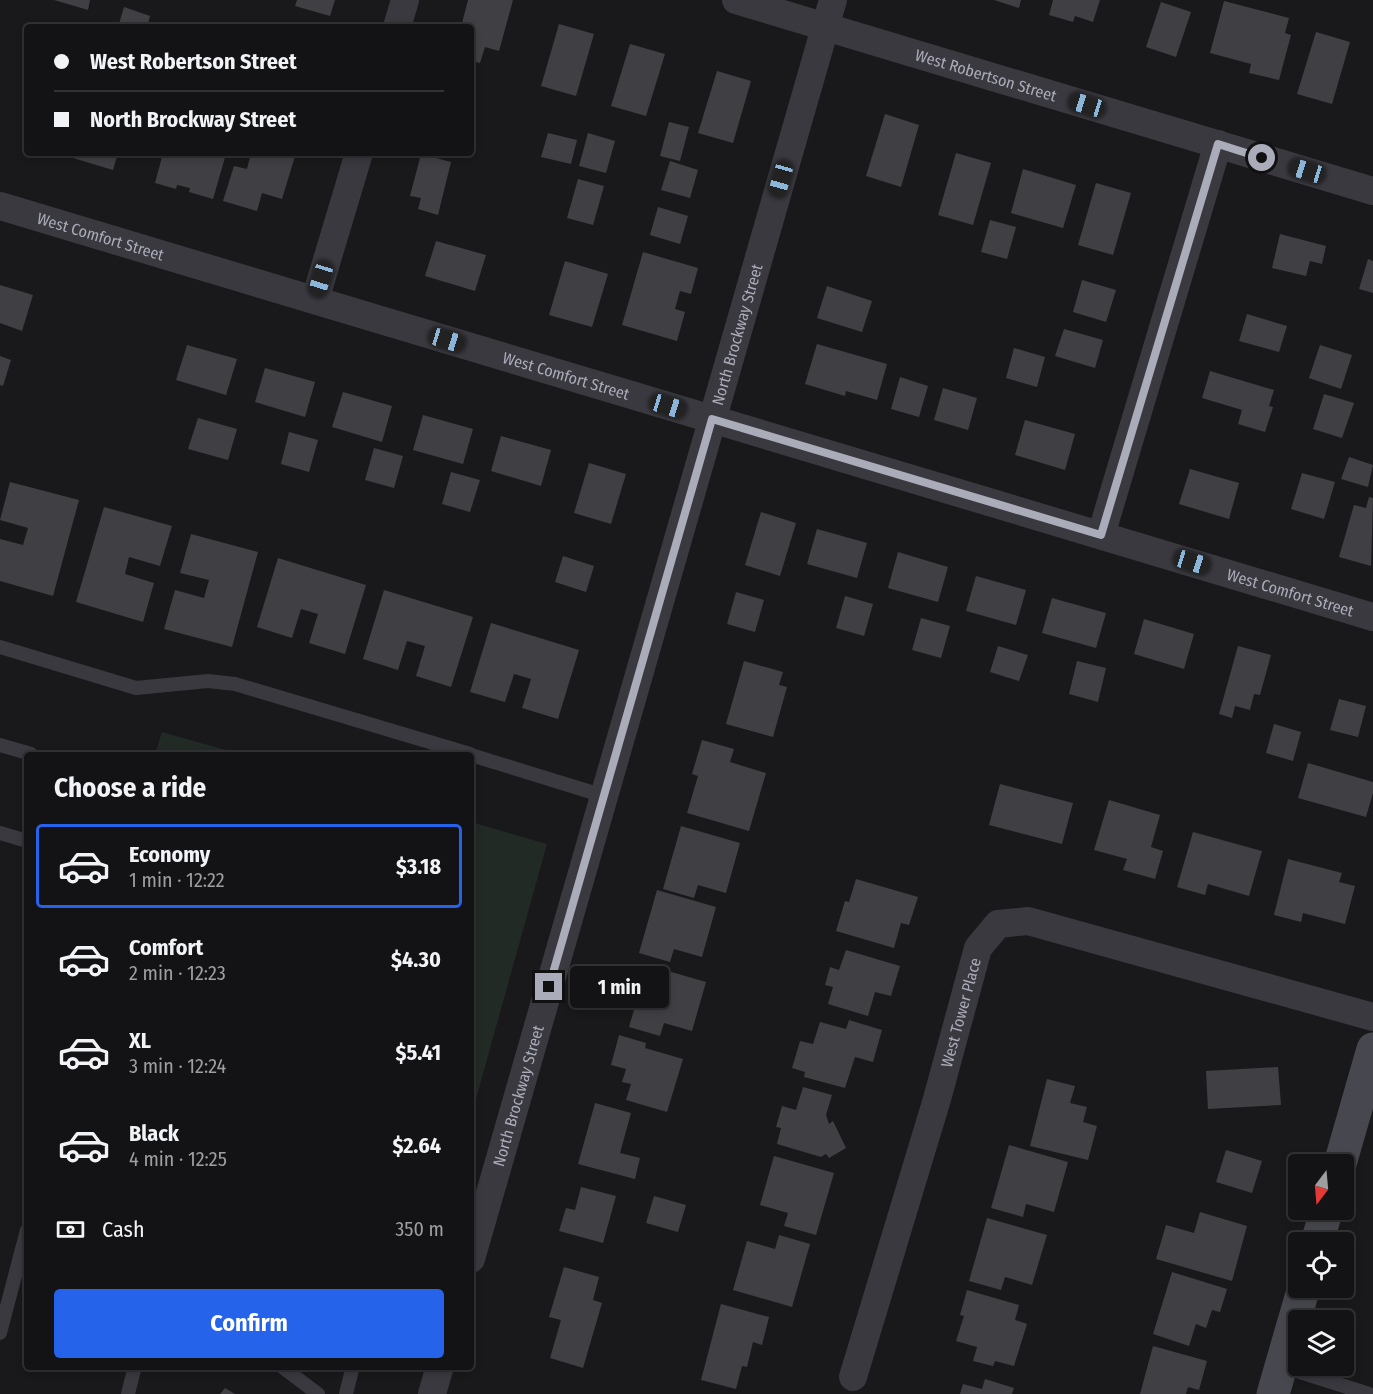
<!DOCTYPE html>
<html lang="en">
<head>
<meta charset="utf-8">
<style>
	:root { --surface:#131214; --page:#1c1b1d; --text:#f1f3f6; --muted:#9d9ea0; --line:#323234; --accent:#2563eb }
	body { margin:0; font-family:"Fira Sans Condensed",sans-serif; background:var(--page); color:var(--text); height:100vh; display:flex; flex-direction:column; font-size:22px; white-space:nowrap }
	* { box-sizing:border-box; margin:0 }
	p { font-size:20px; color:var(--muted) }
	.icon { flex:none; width:33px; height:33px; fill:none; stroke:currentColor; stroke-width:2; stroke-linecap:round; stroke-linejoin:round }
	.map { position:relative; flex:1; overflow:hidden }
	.sheet { position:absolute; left:24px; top:752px; width:450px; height:618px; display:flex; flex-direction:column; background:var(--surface); border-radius:6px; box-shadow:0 3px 9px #0003,0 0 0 2px var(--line) }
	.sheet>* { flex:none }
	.hud { position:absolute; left:24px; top:24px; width:450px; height:132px; border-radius:6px; box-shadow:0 3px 9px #0003,0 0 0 2px var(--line); display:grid; align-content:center; height:132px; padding:0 30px; background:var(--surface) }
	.needle { width:39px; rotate:196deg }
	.fabs { position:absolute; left:1288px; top:1154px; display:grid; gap:12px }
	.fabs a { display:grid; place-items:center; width:66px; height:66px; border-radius:6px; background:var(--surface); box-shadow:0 3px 9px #0003,0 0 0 2px var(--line); font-size:30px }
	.end { position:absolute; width:27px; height:27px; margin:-14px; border:8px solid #abacba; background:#111; box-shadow:0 0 0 3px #111 }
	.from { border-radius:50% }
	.bubble { position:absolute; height:42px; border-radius:6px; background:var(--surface); box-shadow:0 3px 9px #0003,0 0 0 2px var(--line); font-size:20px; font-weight:700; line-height:42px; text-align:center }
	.car { position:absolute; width:18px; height:36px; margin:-18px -9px; border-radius:8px; box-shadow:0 0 4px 2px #0007; background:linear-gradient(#222 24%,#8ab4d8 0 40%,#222 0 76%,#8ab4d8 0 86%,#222 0) }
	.hud b { display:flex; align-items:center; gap:21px; height:57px; font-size:22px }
	.hud b+b { border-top:2px solid var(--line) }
	.hud i { width:15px; height:15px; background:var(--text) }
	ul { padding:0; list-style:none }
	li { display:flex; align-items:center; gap:18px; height:84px; margin:0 12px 9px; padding:0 18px; border:3px solid transparent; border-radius:6px }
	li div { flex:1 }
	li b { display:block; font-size:22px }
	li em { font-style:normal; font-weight:700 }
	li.current { border-color:var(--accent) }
	li>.icon { width:54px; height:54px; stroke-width:1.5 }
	h2 { padding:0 30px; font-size:27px; line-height:72px }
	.pay { display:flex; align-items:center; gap:15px; height:66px; padding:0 30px; font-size:22px }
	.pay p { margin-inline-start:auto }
	.cta { display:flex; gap:12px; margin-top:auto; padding:12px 30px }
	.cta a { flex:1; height:69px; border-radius:6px; background:var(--accent); color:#fff; font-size:24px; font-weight:700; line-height:69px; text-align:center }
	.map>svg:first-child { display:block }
</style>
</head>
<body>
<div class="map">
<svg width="1373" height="1394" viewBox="0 0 1373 1394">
	<rect width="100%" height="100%" fill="#19181a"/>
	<!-- green -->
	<g fill="#222a25">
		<polygon points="162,732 240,754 155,754"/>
		<polygon points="471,822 547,844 471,1117"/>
	</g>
	<!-- building -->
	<g fill="#404044">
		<polygon points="54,0 90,0 88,10"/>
		<polygon points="297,0 335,0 330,16 295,6"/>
		<polygon points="468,0 513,0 499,51 485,47 480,63 471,61 471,27 461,27"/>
		<polygon points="994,0 1021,0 1019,8"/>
		<polygon points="1053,0 1100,0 1093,22 1075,16 1073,22 1049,15"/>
		<polygon points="1224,1 1289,18 1285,33 1291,35 1279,80 1249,73 1251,64 1210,53"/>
		<polygon points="1161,2 1191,12 1176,57 1146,47"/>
		<polygon points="124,7 150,16 147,27 118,27"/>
		<polygon points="559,24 594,34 576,96 541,86"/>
		<polygon points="1316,32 1350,42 1332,104 1297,94"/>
		<polygon points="630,44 665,54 646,116 611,106"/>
		<polygon points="717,71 751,81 733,143 698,133"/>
		<polygon points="885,114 919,125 901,187 866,176"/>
		<polygon points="669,122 689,127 680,161 660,156"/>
		<polygon points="548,133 577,140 571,164 541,157"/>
		<polygon points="588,133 615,141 606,173 579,166"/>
		<polygon points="64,153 118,153 113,170 63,155"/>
		<polygon points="163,153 226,154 213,199 189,192 190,188 177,185 176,189 155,183"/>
		<polygon points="251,153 296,153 282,199 262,193 257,211 223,201 234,166 247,169"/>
		<polygon points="956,153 991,163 973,225 938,215"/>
		<polygon points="421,154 451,162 438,215 418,209 421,198 410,196"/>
		<polygon points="670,161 698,170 690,198 661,190"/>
		<polygon points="1023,169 1076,185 1063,228 1011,213"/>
		<polygon points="578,179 604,186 593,225 567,218"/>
		<polygon points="1096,183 1131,193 1113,255 1078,245"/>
		<polygon points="658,207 688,216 680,244 650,235"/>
		<polygon points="990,220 1016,227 1007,259 981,252"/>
		<polygon points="1280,234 1326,246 1322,264 1310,261 1306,276 1272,268"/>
		<polygon points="436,241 486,255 475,291 425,276"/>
		<polygon points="643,252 698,268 691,294 680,291 675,309 685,312 677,341 622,325"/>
		<polygon points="1368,259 1373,261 1373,293 1359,289"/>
		<polygon points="565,261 608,274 592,327 549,315"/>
		<polygon points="1082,280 1116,290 1106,322 1073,312"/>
		<polygon points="0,285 33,295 22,331 0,323"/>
		<polygon points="827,286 872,301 862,332 817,318"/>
		<polygon points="1247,314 1287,326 1279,352 1239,341"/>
		<polygon points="1064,329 1103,340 1095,368 1055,356"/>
		<polygon points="817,344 887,364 877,400 846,391 845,396 805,384"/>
		<polygon points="187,345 237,359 226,395 176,380"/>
		<polygon points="1320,345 1352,355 1341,389 1309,378"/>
		<polygon points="1014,348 1045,357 1037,387 1006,378"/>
		<polygon points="0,356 11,360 3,386 0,385"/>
		<polygon points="265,368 315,382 305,417 255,402"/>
		<polygon points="1210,371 1274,390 1269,406 1273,407 1265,432 1238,424 1242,410 1202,398"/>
		<polygon points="900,377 928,386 919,417 891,409"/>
		<polygon points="943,388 977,398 968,430 934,420"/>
		<polygon points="343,392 392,406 382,442 332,427"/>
		<polygon points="1324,394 1354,403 1342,438 1313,429"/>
		<polygon points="423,415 473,429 463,464 413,450"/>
		<polygon points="198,418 237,429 228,460 188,449"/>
		<polygon points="1025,420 1075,434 1065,470 1015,455"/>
		<polygon points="289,432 318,440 309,472 281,464"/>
		<polygon points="501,436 551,450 541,486 491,471"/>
		<polygon points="374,448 403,456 394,488 365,480"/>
		<polygon points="1349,457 1373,465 1368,487 1341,479"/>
		<polygon points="589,463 626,474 611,524 574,513"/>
		<polygon points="1190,469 1239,483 1229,519 1179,504"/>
		<polygon points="451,472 480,480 470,512 442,504"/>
		<polygon points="1302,473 1335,482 1324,519 1291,509"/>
		<polygon points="10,482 79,500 53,596 0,581 0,539 23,545 28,528 0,520"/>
		<polygon points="1369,497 1373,498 1371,566 1339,557 1354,505 1366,508"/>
		<polygon points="104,507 172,526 160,566 129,557 125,574 154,583 143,622 76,602"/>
		<polygon points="761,512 796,523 780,576 745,565"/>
		<polygon points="817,529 867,543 857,578 807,564"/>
		<polygon points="191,534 258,552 232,647 164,629 175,590 204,598 209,580 180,573"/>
		<polygon points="898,552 948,567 938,602 888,588"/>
		<polygon points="563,556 594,566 586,592 555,582"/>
		<polygon points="278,558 366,585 345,654 309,643 318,614 301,609 292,638 257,627"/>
		<polygon points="976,576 1026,590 1016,625 966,611"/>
		<polygon points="384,590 473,617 451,687 416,676 425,646 407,641 398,670 363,659"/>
		<polygon points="736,592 764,600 755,632 727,624"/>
		<polygon points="845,596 873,604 864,636 836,628"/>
		<polygon points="1052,598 1106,613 1096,648 1042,633"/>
		<polygon points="921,618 950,626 941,658 912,650"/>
		<polygon points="1144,619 1194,634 1184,669 1134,654"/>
		<polygon points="491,623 579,650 558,719 522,708 531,679 514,674 505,702 470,692"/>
		<polygon points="998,646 1028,655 1019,681 990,672"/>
		<polygon points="1238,646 1271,655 1260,695 1254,694 1250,710 1235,706 1232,718 1219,714"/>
		<polygon points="744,661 783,672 779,685 787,687 773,737 726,724"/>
		<polygon points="1077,661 1106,668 1098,702 1069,694"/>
		<polygon points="1339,699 1366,706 1358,737 1330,730"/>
		<polygon points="1274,724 1301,732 1293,761 1266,753"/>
		<polygon points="702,740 734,749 730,762 766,773 749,831 687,813 698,776 692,774"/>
		<polygon points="1308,763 1373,782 1373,793 1366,817 1298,798"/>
		<polygon points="1000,784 1073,803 1062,844 989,825"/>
		<polygon points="1109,800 1160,815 1151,847 1163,851 1155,879 1123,870 1127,859 1094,850"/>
		<polygon points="681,826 740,843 726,893 698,885 694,898 663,889"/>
		<polygon points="1193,832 1262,851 1249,896 1208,884 1205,895 1177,887"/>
		<polygon points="1288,859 1342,873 1339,882 1355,886 1345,924 1303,913 1301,922 1274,915"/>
		<polygon points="856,879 918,897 909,925 901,923 894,948 836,931 845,901 849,902"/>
		<polygon points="657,890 716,907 702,957 674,949 670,962 639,953"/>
		<polygon points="846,950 900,966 891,996 875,992 868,1016 828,1004 833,987 825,985 830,967 839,970"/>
		<polygon points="647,965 706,982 692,1031 664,1023 660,1036 629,1027"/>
		<polygon points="849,1020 882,1030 873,1062 855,1057 845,1088 804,1077 805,1072 792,1068 800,1041 813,1044 820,1022 846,1029"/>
		<polygon points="619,1035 646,1043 645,1048 683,1059 667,1112 626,1100 631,1084 622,1082 626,1069 611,1065"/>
		<polygon points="1278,1067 1281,1105 1208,1109 1206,1071"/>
		<polygon points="1047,1079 1075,1086 1070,1103 1087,1107 1083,1122 1097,1126 1088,1160 1030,1146"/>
		<polygon points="803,1087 832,1095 826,1115 829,1124 833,1121 846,1148 829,1158 826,1154 821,1157 777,1144 781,1128 776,1127 782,1106 796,1110"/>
		<polygon points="595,1103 631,1113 620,1153 640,1158 635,1179 578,1164"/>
		<polygon points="1009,1145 1068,1162 1054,1212 1026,1204 1023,1217 991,1208"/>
		<polygon points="1226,1150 1262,1161 1252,1193 1216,1182"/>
		<polygon points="774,1156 834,1173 816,1235 784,1226 788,1213 760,1205"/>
		<polygon points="581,1187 616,1196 603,1243 559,1231 566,1208 575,1210"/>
		<polygon points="654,1196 686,1205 678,1232 646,1223"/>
		<polygon points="1200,1212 1247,1226 1232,1281 1156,1259 1166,1225 1194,1233"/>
		<polygon points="987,1218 1047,1235 1032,1285 1005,1277 1001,1290 969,1281"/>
		<polygon points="779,1235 810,1244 792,1307 733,1290 747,1241 775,1249"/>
		<polygon points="564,1267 599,1277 593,1300 602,1303 583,1368 550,1358 561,1320 549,1317"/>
		<polygon points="1172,1272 1227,1289 1220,1312 1212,1310 1206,1328 1196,1324 1189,1346 1153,1334"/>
		<polygon points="967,1290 1019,1305 1015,1320 1027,1324 1014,1366 995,1361 993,1366 973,1361 977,1347 956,1341 964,1316 960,1315"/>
		<polygon points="721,1304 769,1317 762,1345 753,1342 747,1367 742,1366 736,1389 701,1380"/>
		<polygon points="1153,1346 1207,1361 1199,1390 1188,1387 1186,1394 1140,1394"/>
		<polygon points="985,1379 1014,1388 1012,1394 960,1394 963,1384 982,1389"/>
		<polygon points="225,1388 235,1394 220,1394"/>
	</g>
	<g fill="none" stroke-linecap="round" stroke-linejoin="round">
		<!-- lane -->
		<g stroke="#3a393f" stroke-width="14">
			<polyline points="0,647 136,688 208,681 235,684 470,754"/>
			<polyline points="0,745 31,754"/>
			<polyline points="471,755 604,796"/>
			<polyline points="0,833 27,841"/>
			<polyline points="0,1333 27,1230"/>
			<polyline points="281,1366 318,1394"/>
			<polyline points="1281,1366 1369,1394"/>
			<polyline points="128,1394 135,1366"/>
			<polyline points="346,1394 353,1366"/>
		</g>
		<!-- street -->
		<g stroke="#3a393f" stroke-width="28">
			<path id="s1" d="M736,0L1373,191"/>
			<polyline points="397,27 405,0"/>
			<path id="s2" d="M0,206L1373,617"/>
			<polyline points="315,300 359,153"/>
			<polyline points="1101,535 1218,144"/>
			<path id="s3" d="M471,1259L833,0"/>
			<path id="s4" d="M853,1377L937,1099L978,948L998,924L1028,921L1373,1017"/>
			<polyline points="432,1394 440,1366"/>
		</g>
		<!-- secondary -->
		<g stroke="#47474f" stroke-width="33">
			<polyline points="1340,1164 1373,1049"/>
			<polyline points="1317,1242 1327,1209"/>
			<polyline points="1273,1394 1304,1287"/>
		</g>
	</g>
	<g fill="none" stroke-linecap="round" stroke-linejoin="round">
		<!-- route -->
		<polyline stroke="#abacba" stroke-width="8" points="549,987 712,419 1101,535 1218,144 1262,158"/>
	</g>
	<g text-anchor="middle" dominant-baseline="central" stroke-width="4.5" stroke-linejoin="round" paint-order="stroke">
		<!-- street labels -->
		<g font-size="16" fill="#abacba" stroke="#141315">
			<text stroke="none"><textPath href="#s1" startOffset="261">West Robertson Street</textPath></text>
			<text stroke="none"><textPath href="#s2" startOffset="105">West Comfort Street</textPath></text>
			<text stroke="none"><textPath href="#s3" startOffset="962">North Brockway Street</textPath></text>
			<text stroke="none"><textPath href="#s2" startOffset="591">West Comfort Street</textPath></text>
			<text stroke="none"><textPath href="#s2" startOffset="1347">West Comfort Street</textPath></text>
			<text stroke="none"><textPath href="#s4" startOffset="380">West Tower Place</textPath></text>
			<text stroke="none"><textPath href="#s3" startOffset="170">North Brockway Street</textPath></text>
		</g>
	</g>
</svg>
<div class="fabs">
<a><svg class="needle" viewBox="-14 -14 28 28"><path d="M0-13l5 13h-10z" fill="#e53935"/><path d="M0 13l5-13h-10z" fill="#9d9ea0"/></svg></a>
<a><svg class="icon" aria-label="locate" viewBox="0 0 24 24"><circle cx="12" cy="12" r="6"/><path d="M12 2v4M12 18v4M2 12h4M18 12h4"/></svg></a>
<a><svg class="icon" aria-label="layers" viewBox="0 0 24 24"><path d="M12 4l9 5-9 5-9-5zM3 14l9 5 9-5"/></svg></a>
</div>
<i class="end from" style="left:1262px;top:158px"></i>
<i class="end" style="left:549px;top:987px"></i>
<div class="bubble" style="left:570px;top:966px;width:99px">1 min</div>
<i class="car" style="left:1087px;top:105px;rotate:287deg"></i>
<i class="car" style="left:1307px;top:171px;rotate:287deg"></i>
<i class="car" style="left:781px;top:179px;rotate:196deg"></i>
<i class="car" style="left:321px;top:279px;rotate:197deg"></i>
<i class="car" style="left:447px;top:340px;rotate:107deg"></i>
<i class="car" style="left:668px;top:406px;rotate:107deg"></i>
<i class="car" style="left:1192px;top:562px;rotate:107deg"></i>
<div class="hud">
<b><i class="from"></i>West Robertson Street</b>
<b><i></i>North Brockway Street</b>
</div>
<section class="sheet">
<h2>Choose a ride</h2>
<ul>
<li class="current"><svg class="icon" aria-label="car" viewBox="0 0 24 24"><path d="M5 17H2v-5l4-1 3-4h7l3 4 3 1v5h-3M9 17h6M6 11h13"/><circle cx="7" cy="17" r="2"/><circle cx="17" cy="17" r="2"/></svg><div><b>Economy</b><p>1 min · 12:22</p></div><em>$3.18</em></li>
<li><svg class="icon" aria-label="car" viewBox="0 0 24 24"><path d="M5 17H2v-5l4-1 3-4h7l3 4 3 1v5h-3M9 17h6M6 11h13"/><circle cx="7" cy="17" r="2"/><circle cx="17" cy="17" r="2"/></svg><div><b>Comfort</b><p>2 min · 12:23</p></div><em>$4.30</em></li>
<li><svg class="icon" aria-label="car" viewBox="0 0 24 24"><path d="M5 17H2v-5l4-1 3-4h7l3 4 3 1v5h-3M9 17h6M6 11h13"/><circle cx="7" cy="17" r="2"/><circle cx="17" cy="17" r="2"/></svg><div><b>XL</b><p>3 min · 12:24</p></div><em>$5.41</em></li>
<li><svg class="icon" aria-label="car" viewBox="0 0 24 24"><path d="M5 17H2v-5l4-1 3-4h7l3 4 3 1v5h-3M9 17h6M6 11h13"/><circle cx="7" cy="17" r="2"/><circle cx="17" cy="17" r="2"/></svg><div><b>Black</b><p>4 min · 12:25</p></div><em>$2.64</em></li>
</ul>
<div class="pay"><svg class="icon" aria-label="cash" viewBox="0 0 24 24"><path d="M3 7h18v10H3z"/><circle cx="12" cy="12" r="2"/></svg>Cash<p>350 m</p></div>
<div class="cta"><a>Confirm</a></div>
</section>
</div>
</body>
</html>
